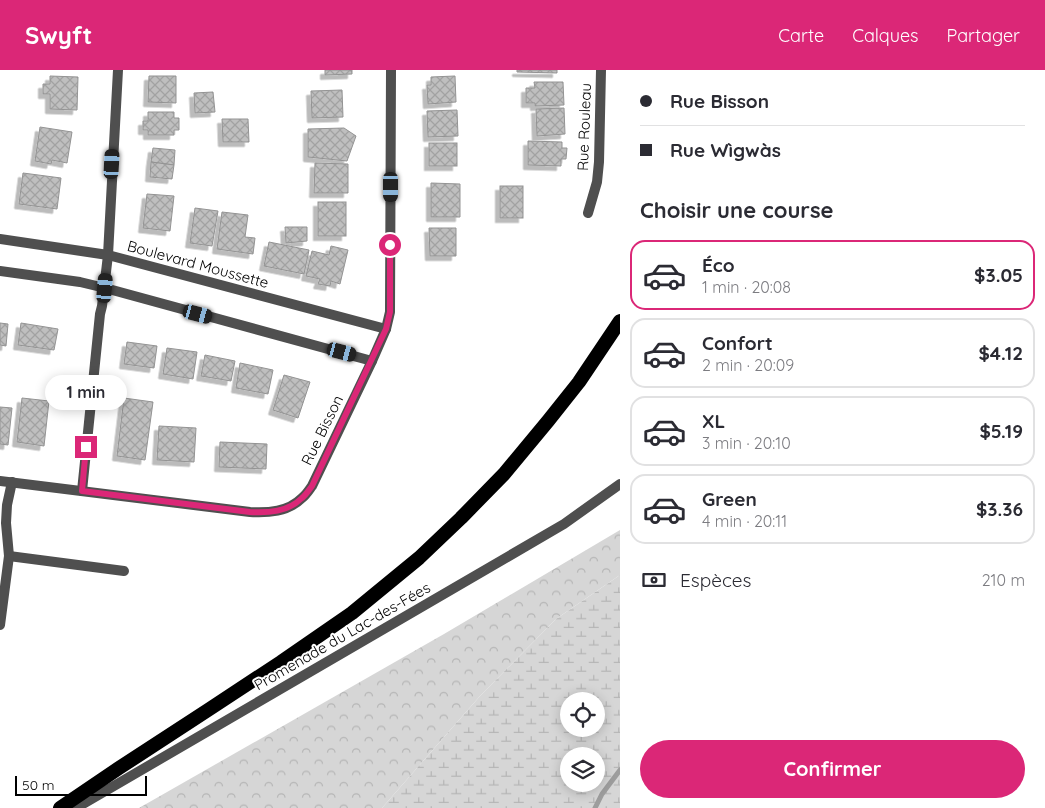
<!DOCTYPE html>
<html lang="fr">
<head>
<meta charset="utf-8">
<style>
	:root { --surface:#fff; --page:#f2f2f3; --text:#2b2b33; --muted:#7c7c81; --line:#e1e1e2; --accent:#db2777 }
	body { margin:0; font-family:Quicksand,sans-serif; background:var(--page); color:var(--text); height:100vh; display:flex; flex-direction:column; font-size:19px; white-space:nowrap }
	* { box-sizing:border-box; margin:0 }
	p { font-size:16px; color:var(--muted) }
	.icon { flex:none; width:28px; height:28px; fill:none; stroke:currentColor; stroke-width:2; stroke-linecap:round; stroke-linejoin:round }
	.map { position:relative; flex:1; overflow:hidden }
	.drawer { display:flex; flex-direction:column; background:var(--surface); width:425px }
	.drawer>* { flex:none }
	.banner { display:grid; align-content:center; height:110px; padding:0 20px; background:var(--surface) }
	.fabs { position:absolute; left:560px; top:622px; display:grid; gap:10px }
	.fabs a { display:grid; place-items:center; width:45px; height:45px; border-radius:50%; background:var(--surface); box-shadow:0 2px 12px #0003; font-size:25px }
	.scale { position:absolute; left:15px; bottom:12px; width:132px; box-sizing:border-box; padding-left:5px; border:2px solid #000; border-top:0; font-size:14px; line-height:18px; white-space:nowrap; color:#000; -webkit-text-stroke:4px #fff; paint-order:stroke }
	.end { position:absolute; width:22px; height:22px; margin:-11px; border:6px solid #db2777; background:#fff; box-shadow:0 0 0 2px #fff }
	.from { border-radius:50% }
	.bubble { position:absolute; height:35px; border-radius:18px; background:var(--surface); box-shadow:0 2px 12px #0003; font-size:16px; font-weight:700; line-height:35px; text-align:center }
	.car { position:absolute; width:15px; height:30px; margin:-15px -8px; border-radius:6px; box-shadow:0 0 4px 1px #0007; background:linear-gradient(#222 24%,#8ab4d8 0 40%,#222 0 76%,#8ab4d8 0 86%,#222 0) }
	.banner b { display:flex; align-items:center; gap:18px; height:48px; font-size:19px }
	.banner b+b { border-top:1px solid var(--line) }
	.banner i { width:12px; height:12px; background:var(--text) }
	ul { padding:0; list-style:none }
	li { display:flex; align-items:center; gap:15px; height:70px; margin:0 10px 8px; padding:0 10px; border:2px solid var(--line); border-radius:15px }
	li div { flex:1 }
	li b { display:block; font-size:19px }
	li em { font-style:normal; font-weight:700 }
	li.on { border-color:var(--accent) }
	li>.icon { width:45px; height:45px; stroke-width:1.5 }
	h2 { padding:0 20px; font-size:22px; line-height:60px }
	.pay { display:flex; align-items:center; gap:12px; height:55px; padding:0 20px; font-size:19px }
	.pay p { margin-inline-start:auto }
	.button { display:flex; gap:10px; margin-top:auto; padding:10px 20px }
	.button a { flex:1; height:58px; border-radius:30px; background:var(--accent); color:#fff; font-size:20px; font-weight:700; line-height:58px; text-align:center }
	header { display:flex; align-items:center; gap:30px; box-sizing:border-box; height:70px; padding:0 25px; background:var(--accent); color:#fff }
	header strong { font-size:24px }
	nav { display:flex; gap:28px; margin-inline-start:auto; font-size:18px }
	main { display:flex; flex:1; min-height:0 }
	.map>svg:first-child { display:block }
</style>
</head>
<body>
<header>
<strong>Swyft</strong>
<nav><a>Carte</a><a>Calques</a><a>Partager</a></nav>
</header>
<main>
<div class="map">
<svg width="620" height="738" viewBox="0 0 620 738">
	<defs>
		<pattern id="forest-crowns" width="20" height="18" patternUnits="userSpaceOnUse" patternTransform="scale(1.25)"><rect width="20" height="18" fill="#d6d6d6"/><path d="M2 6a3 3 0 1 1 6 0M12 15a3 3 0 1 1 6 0" fill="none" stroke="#b6b6b6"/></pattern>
		<pattern id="wetland-marsh" width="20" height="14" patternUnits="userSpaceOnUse" patternTransform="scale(1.25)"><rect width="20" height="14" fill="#d6d6d6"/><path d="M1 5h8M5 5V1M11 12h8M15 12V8" fill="none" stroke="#b6b6b6"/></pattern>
		<pattern id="building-cross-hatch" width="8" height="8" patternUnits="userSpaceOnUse" patternTransform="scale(1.25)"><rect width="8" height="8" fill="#bfbfbf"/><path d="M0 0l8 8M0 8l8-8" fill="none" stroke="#a2a2a2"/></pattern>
		<filter id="shadow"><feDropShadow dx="-4.5" dy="4.5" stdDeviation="0" flood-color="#0004"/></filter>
	</defs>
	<rect width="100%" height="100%" fill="#fff"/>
	<!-- forest -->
	<polygon fill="url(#forest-crowns)" points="620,460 620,505 556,549 480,626 382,738 139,738 444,564"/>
	<!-- wetland -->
	<path fill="url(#wetland-marsh)" fill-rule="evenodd" d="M620,505V738H382L480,626L556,549ZM569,631H596V659H569ZM569,686H596V714H569Z"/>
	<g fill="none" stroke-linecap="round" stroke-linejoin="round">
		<!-- stream -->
		<polyline stroke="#9d9d9d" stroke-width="5" points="595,738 602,724 620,700"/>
	</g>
	<!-- building -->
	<g fill="url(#building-cross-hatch)" stroke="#939393" filter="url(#shadow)">
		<polygon points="325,0 352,0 352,4 325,5"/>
		<polygon points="517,0 557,0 557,3 517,2"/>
		<polygon points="50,6 78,7 77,40 50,39 50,24 43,24 43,14 50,14"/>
		<polygon points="149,6 176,6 176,33 148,32"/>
		<polygon points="455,6 456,32 428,34 427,15 431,15 431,7"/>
		<polygon points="534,12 563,12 564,35 535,36 535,33 526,33 526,18 535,18"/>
		<polygon points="342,20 343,47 312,48 311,21"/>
		<polygon points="213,22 215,42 195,43 194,23"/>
		<polygon points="564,38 565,64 537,66 536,39"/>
		<polygon points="457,40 458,66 428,67 427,41"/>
		<polygon points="148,42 174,42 174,48 179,48 179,60 174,60 174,65 148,65 148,60 143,60 143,51 148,51"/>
		<polygon points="222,49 248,49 249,72 223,72"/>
		<polygon points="40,57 72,62 67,93 52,90 51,94 35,91"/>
		<polygon points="344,58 356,66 347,91 308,87 308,59"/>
		<polygon points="528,71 562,72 562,78 567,78 566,89 561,89 561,96 528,95"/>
		<rect x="429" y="73" width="28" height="23"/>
		<polygon points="153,78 175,80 174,95 151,92"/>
		<polygon points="151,92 174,95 172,109 150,107"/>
		<polygon points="315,93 348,94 348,123 314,123"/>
		<polygon points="23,103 61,108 57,139 19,134"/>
		<polygon points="431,113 460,114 460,147 431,147"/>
		<rect x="500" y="116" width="23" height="32"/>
		<polygon points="147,124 174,126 170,161 143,158"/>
		<rect x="318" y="132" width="28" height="34"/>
		<polygon points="195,138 218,141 212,176 190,173"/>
		<polygon points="222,142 248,145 245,167 255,168 253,184 217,179"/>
		<polygon points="285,157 307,157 307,171 286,173"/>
		<polygon points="429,158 456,158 456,186 430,186"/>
		<polygon points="269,172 309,180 304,204 264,196"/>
		<polygon points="331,176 348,180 340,214 331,211 330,216 318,214 320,209 306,206 312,181 329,185"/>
		<polygon points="0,253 8,254 6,276 0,275"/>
		<polygon points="21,253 58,259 54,280 18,275"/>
		<polygon points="127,272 157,276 154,298 124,294"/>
		<polygon points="167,278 197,282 193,309 163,304"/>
		<polygon points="205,285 235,291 231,311 201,306"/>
		<polygon points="240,293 273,300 268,324 236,318"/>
		<polygon points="284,305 310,312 298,348 273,340"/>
		<polygon points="22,328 49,331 44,376 17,372"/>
		<polygon points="124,328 153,332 145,390 117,386"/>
		<polygon points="0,337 12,338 8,375 0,374"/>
		<polygon points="159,356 196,358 194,392 157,390"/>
		<polygon points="220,372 267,374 266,399 219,397"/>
	</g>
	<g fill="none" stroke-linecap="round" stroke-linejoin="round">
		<!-- service -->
		<g stroke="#4f4f4f" stroke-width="10">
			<polyline points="9,486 124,501"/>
			<polyline points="0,555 9,486 6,453 7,435 12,412"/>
		</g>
		<!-- minor -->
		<g stroke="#4f4f4f" stroke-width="10">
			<polyline points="588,143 597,112 599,92 601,0"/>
			<path d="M0,411L250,442C268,443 288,442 302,428C306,425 309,420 312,416L372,291L386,259L390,242L391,0"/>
			<polyline points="82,421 100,244 102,236 108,185 118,0"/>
		</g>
		<!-- tertiary -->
		<g stroke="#4f4f4f" stroke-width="10">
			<polyline points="0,169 108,185 386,259"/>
			<polyline points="0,201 80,212 105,218 372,291"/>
			<polyline points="76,738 564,454 620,414"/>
		</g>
		<!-- trunk -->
		<polyline stroke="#000" stroke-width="14" points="60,738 119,698 208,640 281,592 352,543 419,488 461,448 504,404 548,351 579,312 620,251"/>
	</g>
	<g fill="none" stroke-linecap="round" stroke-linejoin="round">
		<!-- route -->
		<path stroke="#db2777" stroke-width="6" d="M86,377L82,421L250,442C268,443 288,442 302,428C306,425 309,420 312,416L386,259L390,242V175"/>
	</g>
	<g text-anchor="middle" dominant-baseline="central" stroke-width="4" stroke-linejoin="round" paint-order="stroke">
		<!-- street labels -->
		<g font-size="15" fill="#000" stroke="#fff">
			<text transform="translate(584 57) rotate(-88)">Rue Rouleau</text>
			<text transform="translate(198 194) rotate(15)">Boulevard Moussette</text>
			<text transform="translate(322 360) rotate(-64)">Rue Bisson</text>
			<text transform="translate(342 566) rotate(-30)">Promenade du Lac-des-Fées</text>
		</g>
	</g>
</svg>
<div class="fabs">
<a><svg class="icon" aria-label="locate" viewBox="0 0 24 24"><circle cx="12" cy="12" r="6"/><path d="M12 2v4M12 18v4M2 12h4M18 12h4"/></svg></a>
<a><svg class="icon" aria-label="layers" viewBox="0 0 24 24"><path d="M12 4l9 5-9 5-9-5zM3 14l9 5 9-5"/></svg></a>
</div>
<div class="scale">50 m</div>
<i class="end from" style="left:390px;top:175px"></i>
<i class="end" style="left:86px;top:377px"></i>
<div class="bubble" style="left:45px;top:305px;width:82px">1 min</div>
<i class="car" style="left:112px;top:94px;rotate:3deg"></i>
<i class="car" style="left:391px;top:117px;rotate:180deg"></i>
<i class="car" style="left:105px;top:218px;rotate:5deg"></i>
<i class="car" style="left:198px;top:244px;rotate:105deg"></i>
<i class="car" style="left:342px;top:282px;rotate:105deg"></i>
</div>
<section class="drawer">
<div class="banner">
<b><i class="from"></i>Rue Bisson</b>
<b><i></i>Rue Wìgwàs</b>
</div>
<h2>Choisir une course</h2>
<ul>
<li class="on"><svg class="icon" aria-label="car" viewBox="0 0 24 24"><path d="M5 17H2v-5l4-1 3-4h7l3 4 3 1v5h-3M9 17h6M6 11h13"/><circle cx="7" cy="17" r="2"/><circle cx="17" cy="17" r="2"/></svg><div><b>Éco</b><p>1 min · 20:08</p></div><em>$3.05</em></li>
<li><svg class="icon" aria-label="car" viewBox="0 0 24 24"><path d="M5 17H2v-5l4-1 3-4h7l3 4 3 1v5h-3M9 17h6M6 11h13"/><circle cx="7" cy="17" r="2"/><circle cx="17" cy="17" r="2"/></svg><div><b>Confort</b><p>2 min · 20:09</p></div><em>$4.12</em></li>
<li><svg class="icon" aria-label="car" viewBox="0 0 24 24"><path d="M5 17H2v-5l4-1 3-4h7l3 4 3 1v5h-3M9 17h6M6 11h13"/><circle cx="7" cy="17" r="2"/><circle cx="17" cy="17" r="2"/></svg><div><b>XL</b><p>3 min · 20:10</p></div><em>$5.19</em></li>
<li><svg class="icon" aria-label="car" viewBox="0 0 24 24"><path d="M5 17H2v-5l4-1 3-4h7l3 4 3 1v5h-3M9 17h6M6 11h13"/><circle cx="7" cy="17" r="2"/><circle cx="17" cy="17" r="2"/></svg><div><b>Green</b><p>4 min · 20:11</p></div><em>$3.36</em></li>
</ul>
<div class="pay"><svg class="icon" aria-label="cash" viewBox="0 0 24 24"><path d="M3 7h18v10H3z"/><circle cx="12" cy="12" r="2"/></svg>Espèces<p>210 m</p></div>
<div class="button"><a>Confirmer</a></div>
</section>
</main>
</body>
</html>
